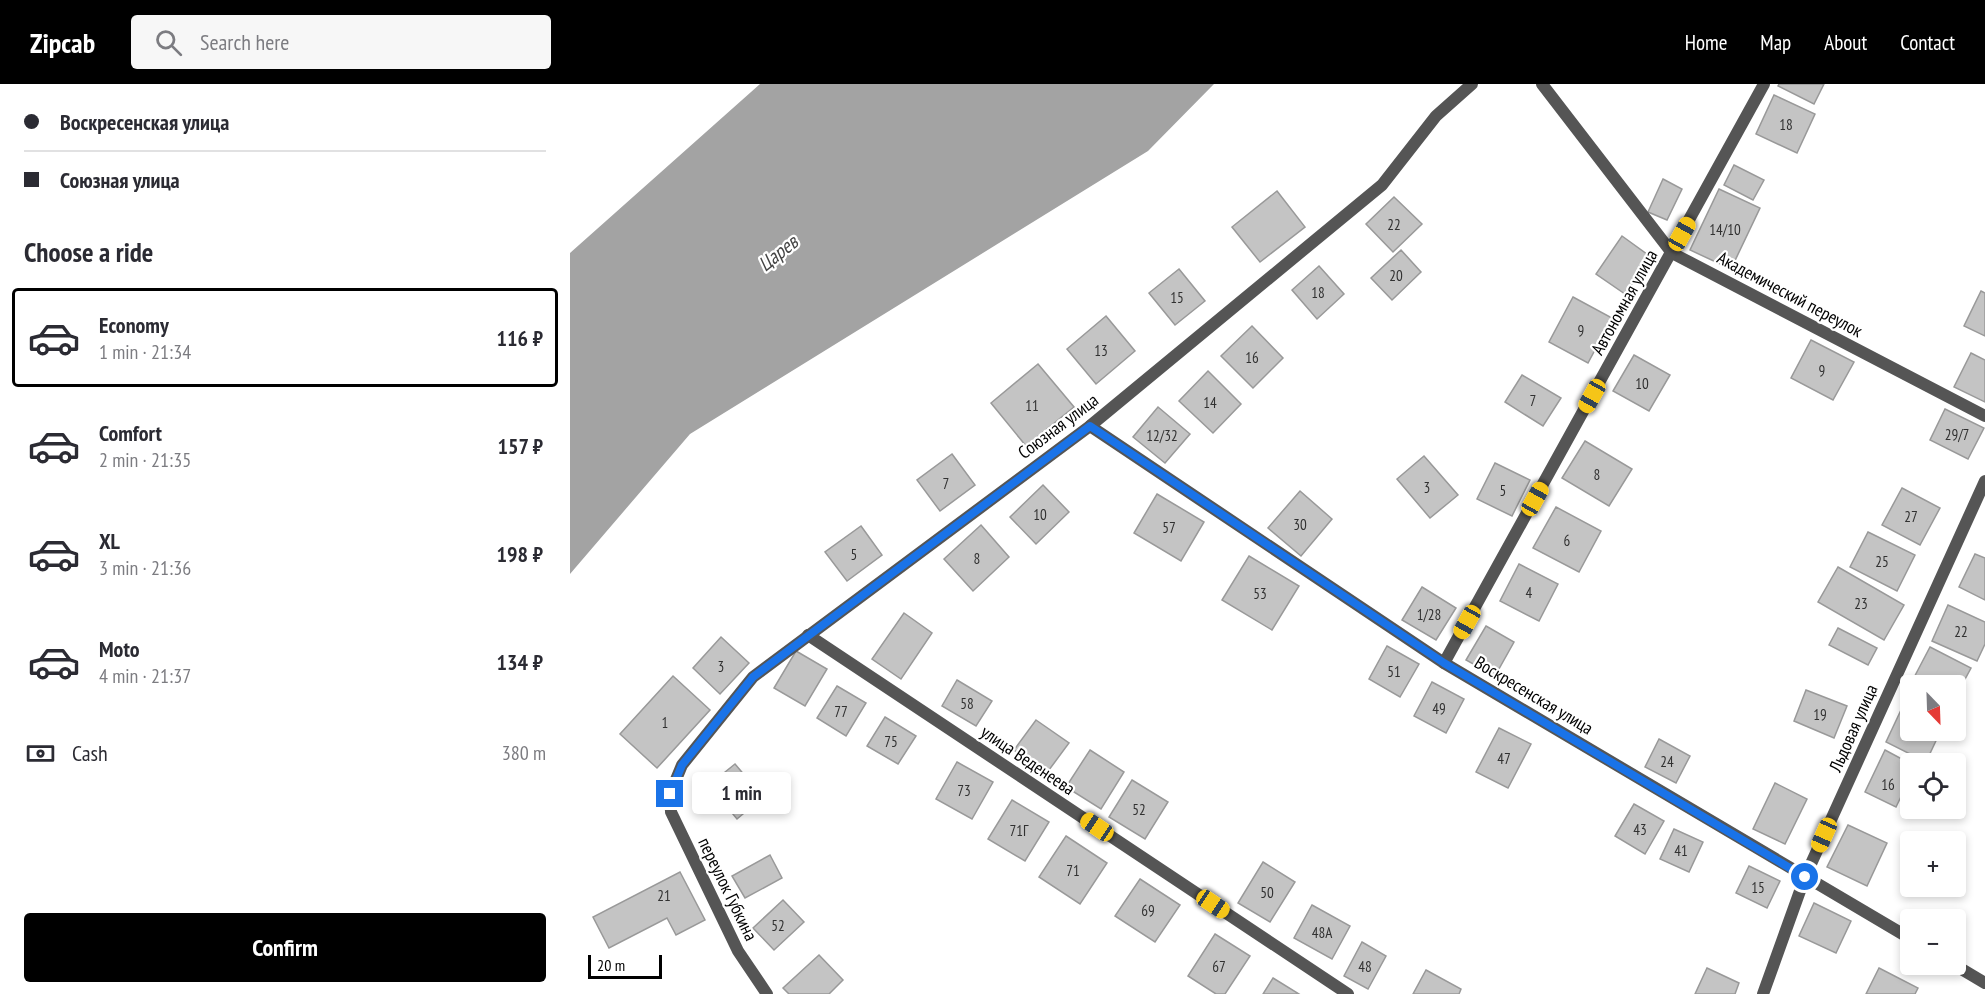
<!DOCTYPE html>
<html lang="en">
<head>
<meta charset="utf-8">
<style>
	:root { --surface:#fff; --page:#f7f7f7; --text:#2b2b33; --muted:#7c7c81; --line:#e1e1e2; --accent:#000 }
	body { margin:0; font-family:"PT Sans Narrow",sans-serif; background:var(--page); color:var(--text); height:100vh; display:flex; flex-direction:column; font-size:22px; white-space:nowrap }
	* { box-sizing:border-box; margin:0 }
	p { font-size:20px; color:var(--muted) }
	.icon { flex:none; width:33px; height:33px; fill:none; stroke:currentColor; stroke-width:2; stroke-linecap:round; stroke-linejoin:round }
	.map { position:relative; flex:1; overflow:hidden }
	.sheet { display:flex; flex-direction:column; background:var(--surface); width:570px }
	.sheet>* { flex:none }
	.hud { display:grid; align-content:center; height:132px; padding:0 24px; background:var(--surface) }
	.needle { width:39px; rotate:157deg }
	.fabs { position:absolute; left:1330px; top:591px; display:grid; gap:12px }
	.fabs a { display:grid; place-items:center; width:66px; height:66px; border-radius:6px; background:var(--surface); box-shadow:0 3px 9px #0003; font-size:30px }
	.scale { position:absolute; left:18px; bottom:15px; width:74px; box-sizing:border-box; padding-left:6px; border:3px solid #000; border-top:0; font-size:16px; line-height:21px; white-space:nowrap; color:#000; -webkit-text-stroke:4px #fff; paint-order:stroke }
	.end { position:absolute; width:27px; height:27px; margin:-14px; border:8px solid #1a73e8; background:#fff; box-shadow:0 0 0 3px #fff }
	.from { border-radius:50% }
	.bubble { position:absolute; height:42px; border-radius:6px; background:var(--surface); box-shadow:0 3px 9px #0003; font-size:20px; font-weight:700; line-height:42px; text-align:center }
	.car { position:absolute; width:18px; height:36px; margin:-18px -9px; border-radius:8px; box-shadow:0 0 4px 2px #0007; background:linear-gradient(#f5c518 24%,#345 0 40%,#f5c518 0 76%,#345 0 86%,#f5c518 0) }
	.hud b { display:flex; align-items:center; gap:21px; height:57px; font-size:22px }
	.hud b+b { border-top:2px solid var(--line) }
	.hud i { width:15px; height:15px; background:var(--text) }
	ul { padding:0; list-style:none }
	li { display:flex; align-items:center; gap:18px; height:99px; margin:0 12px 9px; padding:0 12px; border:3px solid transparent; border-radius:6px }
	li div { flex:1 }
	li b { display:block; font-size:22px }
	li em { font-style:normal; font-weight:700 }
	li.current { border-color:var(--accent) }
	li>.icon { width:54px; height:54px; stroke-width:1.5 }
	h2 { padding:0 24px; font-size:27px; line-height:72px }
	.pay { display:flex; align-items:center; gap:15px; height:66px; padding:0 24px; font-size:22px }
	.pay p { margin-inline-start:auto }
	.cta { display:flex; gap:12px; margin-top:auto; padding:12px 24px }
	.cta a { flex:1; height:69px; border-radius:6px; background:var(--accent); color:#fff; font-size:24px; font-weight:700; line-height:69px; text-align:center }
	header { display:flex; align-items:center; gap:36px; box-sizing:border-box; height:84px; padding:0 30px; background:var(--accent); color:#fff }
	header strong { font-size:28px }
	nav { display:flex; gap:33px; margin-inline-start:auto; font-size:21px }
	.search { width:420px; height:54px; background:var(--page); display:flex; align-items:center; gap:15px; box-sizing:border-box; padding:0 21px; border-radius:6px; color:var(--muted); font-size:22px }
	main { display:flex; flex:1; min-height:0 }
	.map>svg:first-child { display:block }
</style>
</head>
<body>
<header>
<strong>Zipcab</strong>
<div class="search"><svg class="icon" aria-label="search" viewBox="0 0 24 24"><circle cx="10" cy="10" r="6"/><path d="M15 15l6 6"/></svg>Search here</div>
<nav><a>Home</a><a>Map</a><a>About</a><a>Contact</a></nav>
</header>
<main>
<section class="sheet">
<div class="hud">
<b><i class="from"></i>Воскресенская улица</b>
<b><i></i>Союзная улица</b>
</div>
<h2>Choose a ride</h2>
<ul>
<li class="current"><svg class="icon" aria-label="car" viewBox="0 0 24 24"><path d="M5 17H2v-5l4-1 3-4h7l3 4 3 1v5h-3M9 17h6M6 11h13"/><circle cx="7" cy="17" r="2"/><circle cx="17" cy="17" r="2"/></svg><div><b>Economy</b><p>1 min · 21:34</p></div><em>116 ₽</em></li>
<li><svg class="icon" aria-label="car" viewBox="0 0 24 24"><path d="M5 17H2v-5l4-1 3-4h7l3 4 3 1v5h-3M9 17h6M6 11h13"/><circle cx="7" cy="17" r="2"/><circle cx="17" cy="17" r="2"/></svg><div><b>Comfort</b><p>2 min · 21:35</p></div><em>157 ₽</em></li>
<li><svg class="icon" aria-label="car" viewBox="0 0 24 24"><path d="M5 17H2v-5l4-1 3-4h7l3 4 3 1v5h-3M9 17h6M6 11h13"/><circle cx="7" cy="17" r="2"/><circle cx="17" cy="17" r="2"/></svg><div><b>XL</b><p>3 min · 21:36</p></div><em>198 ₽</em></li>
<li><svg class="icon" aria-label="car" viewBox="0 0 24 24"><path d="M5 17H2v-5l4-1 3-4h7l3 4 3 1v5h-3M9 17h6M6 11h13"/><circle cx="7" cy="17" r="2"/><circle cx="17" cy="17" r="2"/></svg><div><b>Moto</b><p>4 min · 21:37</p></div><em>134 ₽</em></li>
</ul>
<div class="pay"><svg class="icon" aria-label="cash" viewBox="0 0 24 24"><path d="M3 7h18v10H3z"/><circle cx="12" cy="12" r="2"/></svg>Cash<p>380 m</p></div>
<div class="cta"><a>Confirm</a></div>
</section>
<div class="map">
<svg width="1415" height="910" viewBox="0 0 1415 910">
	<rect width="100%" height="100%" fill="#fff"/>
	<!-- water -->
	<polygon fill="#a3a3a3" points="190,0 644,0 578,67 120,350 0,490 0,169"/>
	<!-- building -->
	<g fill="#c4c4c4" stroke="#999" stroke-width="1.5">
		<polygon points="1209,0 1254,0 1244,20 1208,2"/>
		<polygon points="1204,11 1245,30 1227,69 1186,50"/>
		<polygon points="1164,81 1194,96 1183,116 1154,101"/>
		<polygon points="1093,95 1112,105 1097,136 1078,128"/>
		<polygon points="1149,105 1190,124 1161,185 1120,166"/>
		<polygon points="707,107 735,143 690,178 662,143"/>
		<polygon points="824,113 852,140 823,168 796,140"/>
		<polygon points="1052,152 1081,173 1055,210 1026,190"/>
		<polygon points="831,166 851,188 822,216 801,194"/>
		<polygon points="749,182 774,210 747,235 722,206"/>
		<polygon points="609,185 635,217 605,241 579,209"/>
		<polygon points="1411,207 1415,209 1415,252 1394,242"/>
		<polygon points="1003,213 1042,234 1018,279 979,258"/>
		<polygon points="536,232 565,267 526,300 497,265"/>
		<polygon points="682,242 713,274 683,304 651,272"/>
		<polygon points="1241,256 1284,278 1263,316 1221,294"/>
		<polygon points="1401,269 1415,276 1415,318 1384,303"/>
		<polygon points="1064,271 1100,291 1079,327 1043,307"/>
		<polygon points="468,280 504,323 456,362 421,319"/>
		<polygon points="638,287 671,320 643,349 609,317"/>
		<polygon points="952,291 991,314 973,342 935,318"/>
		<polygon points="588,323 620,350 595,379 563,353"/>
		<polygon points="1375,325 1414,344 1398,375 1360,356"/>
		<polygon points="1015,357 1062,385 1039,422 992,394"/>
		<polygon points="382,370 405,401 370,427 347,396"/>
		<polygon points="854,372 888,411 860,434 827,395"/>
		<polygon points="925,379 960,396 942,432 907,415"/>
		<polygon points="473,401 499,428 466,460 440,433"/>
		<polygon points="1332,404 1370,424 1350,461 1312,441"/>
		<polygon points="730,407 762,435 731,472 698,444"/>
		<polygon points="587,410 634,438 611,477 564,449"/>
		<polygon points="986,423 1031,447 1009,488 963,464"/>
		<polygon points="411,441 439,473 403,507 374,475"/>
		<polygon points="291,442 312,471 277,497 255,468"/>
		<polygon points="1298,448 1345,471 1327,507 1280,483"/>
		<polygon points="1405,470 1415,474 1415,516 1389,503"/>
		<polygon points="679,472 729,502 702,546 652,516"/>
		<polygon points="949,480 988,500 969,537 930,517"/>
		<polygon points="1268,483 1334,521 1314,556 1248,518"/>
		<polygon points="852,503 886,524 866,556 832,536"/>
		<polygon points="1378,521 1415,538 1415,560 1407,577 1362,557"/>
		<polygon points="334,529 362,549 331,595 302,575"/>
		<polygon points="916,542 944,558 925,592 896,576"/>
		<polygon points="1268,544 1307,564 1298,581 1259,561"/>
		<polygon points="151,553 179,579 150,610 123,584"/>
		<polygon points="817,562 849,580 830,613 799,595"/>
		<polygon points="1360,563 1401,584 1386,612 1386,602 1341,602 1341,607 1338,605"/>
		<polygon points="226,567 257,585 235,622 204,604"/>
		<polygon points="103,592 140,626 87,684 50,650"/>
		<polygon points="387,596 422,617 406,642 372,622"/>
		<polygon points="862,598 894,615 876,649 844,632"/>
		<polygon points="267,602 296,619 276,652 247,634"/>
		<polygon points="1236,606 1277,622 1264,654 1224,637"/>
		<polygon points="1331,626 1341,631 1341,646 1371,646 1356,678 1316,658"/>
		<polygon points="315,633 346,652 328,680 297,662"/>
		<polygon points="466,636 499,659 476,690 444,666"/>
		<polygon points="929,644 961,660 938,704 906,688"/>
		<polygon points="1089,655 1120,672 1106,699 1075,683"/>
		<polygon points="520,666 554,688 531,725 496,703"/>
		<polygon points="1315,666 1341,680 1341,692 1326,723 1295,708"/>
		<polygon points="387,678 423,698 402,735 366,715"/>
		<polygon points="165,680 193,713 167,735 139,701"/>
		<polygon points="562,696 598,718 575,755 539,733"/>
		<polygon points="1205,699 1237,715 1215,760 1183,745"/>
		<polygon points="442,716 479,738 455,777 418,755"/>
		<polygon points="1064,720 1094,737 1075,770 1045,752"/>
		<polygon points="1278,741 1317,759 1297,802 1257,783"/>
		<polygon points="1104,745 1133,758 1119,788 1090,775"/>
		<polygon points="496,752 537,779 510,820 469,793"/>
		<polygon points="200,771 212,794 175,814 162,792"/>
		<polygon points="693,778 725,798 700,838 668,819"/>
		<polygon points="1179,782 1210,797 1197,824 1166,809"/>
		<polygon points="110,788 135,836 106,851 97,834 39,864 23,833"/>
		<polygon points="570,795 610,821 585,858 545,832"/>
		<polygon points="213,816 234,838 204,866 183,844"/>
		<polygon points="1244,819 1281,837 1266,869 1229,852"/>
		<polygon points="742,821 780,842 762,875 724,854"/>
		<polygon points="645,850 680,872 655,910 646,910 618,892"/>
		<polygon points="792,858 816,872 798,905 774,892"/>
		<polygon points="249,871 273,896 259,910 219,910 213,904"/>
		<polygon points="1137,884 1169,899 1165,910 1125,910"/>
		<polygon points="1309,884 1348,904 1345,910 1296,910"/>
		<polygon points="856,886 891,905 889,910 843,910"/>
		<polygon points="703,894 729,910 693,910"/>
	</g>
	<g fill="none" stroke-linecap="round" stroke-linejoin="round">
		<!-- street -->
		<g stroke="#555" stroke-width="12">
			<polyline points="972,0 1102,169 1415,332"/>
			<polyline points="520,342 874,579 1341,855"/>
			<polyline points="238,551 778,910"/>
			<polyline points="874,579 1194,0"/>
			<polyline points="1383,880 1415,899"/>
			<polyline points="197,910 168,867 101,728 100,710 112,681 183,593 520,342 812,101 866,32 902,0"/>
			<polyline points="1193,910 1235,793 1415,397"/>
		</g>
	</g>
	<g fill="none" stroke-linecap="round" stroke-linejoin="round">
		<!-- route -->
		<polyline stroke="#1a73e8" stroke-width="8" points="100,710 112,681 183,593 520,342 874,579 1235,793"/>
	</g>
	<g text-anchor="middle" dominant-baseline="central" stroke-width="4.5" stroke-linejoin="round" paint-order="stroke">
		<!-- number labels -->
		<g font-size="15" fill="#313131">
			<text x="1216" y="40">18</text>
			<text x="824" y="140">22</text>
			<text x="1155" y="145">14/10</text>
			<text x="826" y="191">20</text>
			<text x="748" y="208">18</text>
			<text x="607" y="213">15</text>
			<text x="1011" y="246">9</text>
			<text x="531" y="266">13</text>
			<text x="682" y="273">16</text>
			<text x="1252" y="286">9</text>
			<text x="1072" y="299">10</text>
			<text x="963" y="316">7</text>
			<text x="640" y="318">14</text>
			<text x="462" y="321">11</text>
			<text x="1387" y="350">29/7</text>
			<text x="592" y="351">12/32</text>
			<text x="1027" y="390">8</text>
			<text x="376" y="399">7</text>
			<text x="857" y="403">3</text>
			<text x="933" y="406">5</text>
			<text x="470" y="430">10</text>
			<text x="1341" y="432">27</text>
			<text x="730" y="440">30</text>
			<text x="599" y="443">57</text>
			<text x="997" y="456">6</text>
			<text x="284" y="470">5</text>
			<text x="407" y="474">8</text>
			<text x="1312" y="477">25</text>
			<text x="959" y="508">4</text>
			<text x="690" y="509">53</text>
			<text x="1291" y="519">23</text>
			<text x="859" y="530">1/28</text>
			<text x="1391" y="547">22</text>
			<text x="151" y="582">3</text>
			<text x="824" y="587">51</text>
			<text x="397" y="619">58</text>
			<text x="869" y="624">49</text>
			<text x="271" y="627">77</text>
			<text x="1250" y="630">19</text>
			<text x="95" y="638">1</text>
			<text x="321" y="657">75</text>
			<text x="934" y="674">47</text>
			<text x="1097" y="677">24</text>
			<text x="1318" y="700">16</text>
			<text x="394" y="706">73</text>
			<text x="569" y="725">52</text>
			<text x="1070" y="745">43</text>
			<text x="449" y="746">71Г</text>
			<text x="1111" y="766">41</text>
			<text x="503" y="786">71</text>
			<text x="1188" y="803">15</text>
			<text x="697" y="808">50</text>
			<text x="94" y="811">21</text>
			<text x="578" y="826">69</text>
			<text x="208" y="841">52</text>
			<text x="752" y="848">48А</text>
			<text x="649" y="882">67</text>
			<text x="795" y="882">48</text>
		</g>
		<!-- street labels -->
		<g font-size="18" fill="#000" stroke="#fff">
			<text transform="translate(1220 210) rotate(28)">Академический переулок</text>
			<text transform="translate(1054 218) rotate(-61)">Автономная улица</text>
			<text transform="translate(488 342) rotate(-37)">Союзная улица</text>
			<text transform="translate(964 611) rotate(31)">Воскресенская улица</text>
			<text transform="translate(1283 644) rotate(-66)">Льдовая улица</text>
			<text transform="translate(458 676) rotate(34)">улица Веденеева</text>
			<text transform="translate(158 805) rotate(64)">переулок Губкина</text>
		</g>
		<!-- water labels -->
		<g font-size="20" font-style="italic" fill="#444" stroke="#fff">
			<text transform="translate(208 169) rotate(-39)">Царев</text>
		</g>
	</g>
</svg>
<div class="fabs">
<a><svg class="needle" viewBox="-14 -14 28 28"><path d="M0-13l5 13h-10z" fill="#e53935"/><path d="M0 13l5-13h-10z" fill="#7c7c81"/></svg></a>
<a><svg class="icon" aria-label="locate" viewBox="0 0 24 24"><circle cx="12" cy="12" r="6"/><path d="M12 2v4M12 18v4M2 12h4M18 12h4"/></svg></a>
<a>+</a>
<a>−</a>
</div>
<div class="scale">20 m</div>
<i class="end from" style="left:1235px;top:793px"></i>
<i class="end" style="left:100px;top:710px"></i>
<div class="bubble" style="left:122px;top:688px;width:99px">1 min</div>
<i class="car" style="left:1112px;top:150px;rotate:29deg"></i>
<i class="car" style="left:1022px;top:312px;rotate:209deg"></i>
<i class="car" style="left:965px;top:415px;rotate:29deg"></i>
<i class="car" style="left:897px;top:538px;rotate:209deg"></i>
<i class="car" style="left:527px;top:743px;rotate:304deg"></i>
<i class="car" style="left:1254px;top:751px;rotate:204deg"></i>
<i class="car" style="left:643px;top:820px;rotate:124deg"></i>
</div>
</main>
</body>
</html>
